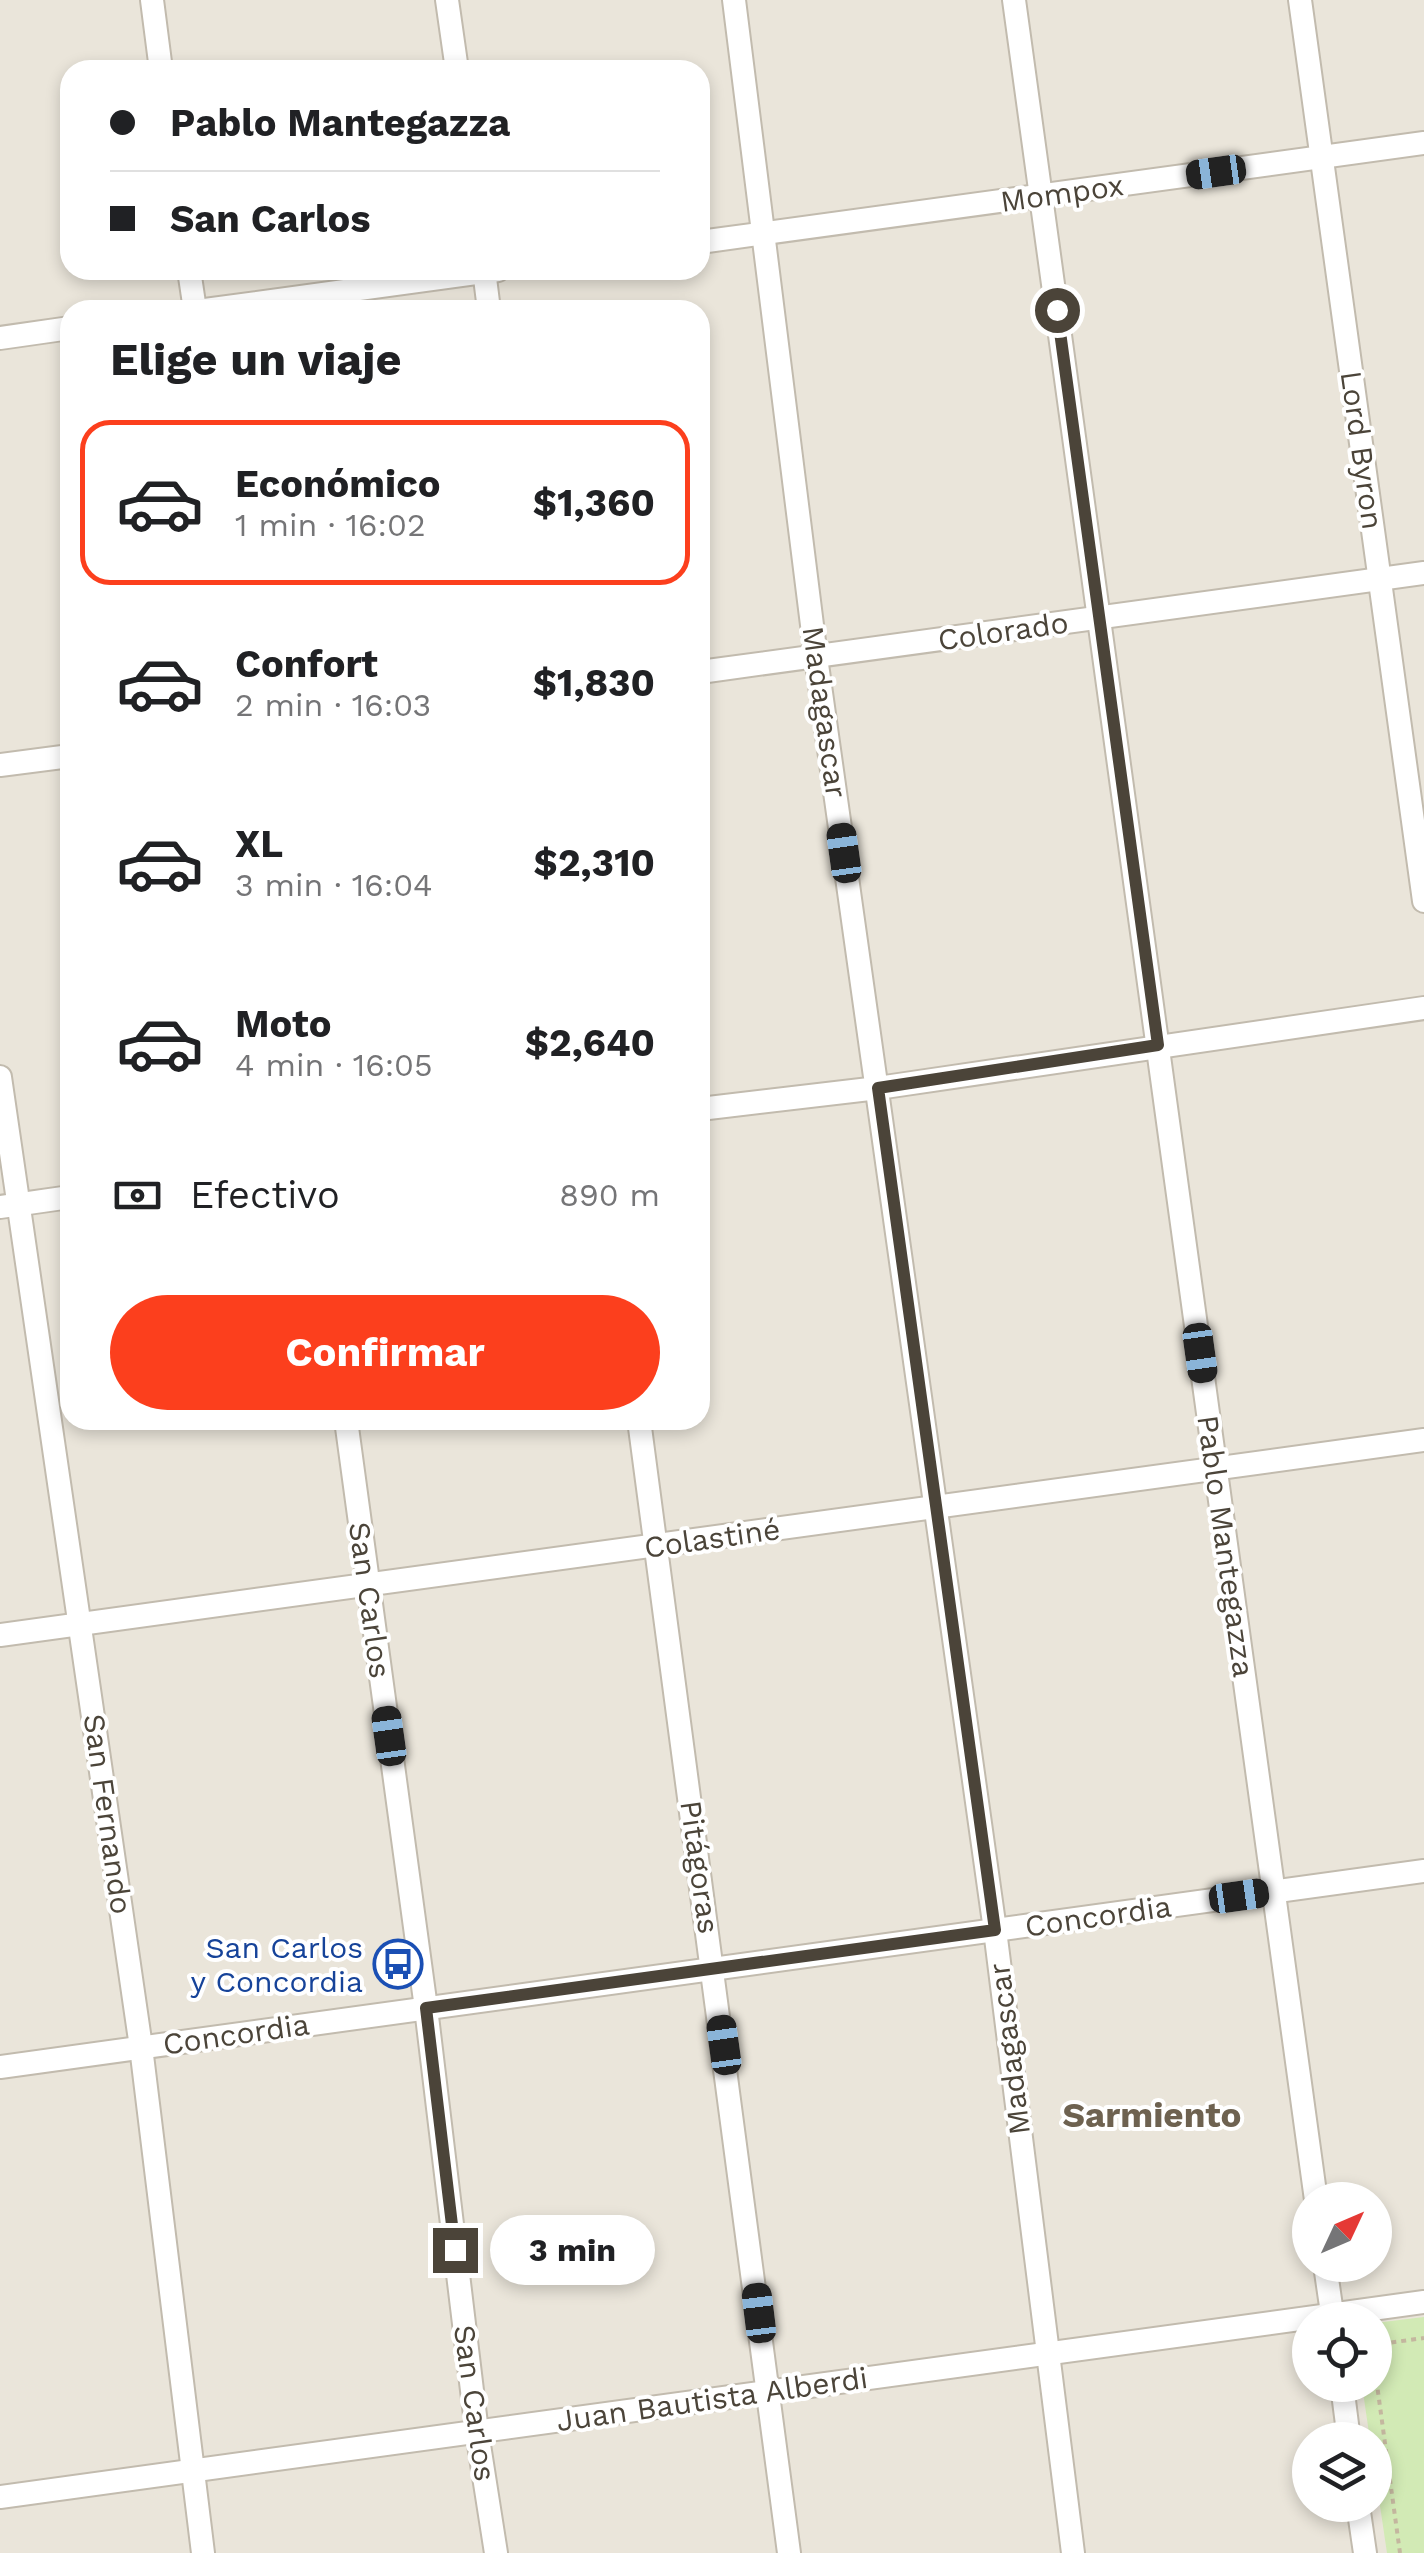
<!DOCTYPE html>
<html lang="es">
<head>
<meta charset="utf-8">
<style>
	:root { --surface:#fff; --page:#f2f2f2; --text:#202124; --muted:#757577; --line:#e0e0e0; --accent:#fc3f1d }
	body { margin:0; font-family:"Work Sans",sans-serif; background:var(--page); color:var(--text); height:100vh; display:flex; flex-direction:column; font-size:38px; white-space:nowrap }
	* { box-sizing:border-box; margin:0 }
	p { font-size:32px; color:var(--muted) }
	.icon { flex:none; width:55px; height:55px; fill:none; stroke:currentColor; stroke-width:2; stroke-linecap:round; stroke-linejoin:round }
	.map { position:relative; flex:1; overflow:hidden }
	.drawer { position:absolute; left:60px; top:300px; width:650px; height:1130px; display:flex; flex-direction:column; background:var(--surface); border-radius:30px; box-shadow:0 5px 15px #0003 }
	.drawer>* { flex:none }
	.hud { position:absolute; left:60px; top:60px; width:650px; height:220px; border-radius:30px; box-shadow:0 5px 15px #0003; display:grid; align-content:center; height:220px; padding:0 50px; background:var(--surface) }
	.needle { width:65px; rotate:46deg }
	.controls { position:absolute; left:1292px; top:2182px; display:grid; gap:20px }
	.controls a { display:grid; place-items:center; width:100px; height:100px; border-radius:50%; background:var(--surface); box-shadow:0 5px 15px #0003; font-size:50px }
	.end { position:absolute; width:45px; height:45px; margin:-22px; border:12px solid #4b4439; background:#fff; box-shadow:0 0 0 5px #fff }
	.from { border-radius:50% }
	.bubble { position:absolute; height:70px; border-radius:35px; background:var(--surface); box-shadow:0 5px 15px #0003; font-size:32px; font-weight:700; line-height:70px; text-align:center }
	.car { position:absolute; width:30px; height:60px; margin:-30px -15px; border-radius:12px; box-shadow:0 0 8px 2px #0007; background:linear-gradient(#222 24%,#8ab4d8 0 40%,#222 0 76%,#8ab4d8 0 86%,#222 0) }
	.hud b { display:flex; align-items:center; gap:35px; height:95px; font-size:38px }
	.hud b+b { border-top:2px solid var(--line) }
	.hud i { width:25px; height:25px; background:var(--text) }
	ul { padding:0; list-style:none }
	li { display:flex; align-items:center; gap:30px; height:165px; margin:0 20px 15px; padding:0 30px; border:5px solid transparent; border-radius:30px }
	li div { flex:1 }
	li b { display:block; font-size:38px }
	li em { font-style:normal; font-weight:700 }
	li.selected { border-color:var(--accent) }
	li>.icon { width:90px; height:90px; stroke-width:1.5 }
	h2 { padding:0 50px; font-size:45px; line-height:120px }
	.pay { display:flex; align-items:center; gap:25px; height:110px; padding:0 50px; font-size:38px }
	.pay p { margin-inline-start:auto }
	.button { display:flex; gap:20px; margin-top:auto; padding:20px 50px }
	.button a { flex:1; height:115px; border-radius:60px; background:var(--accent); color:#fff; font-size:40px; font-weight:700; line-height:115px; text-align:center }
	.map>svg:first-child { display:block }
</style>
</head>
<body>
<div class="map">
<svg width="1424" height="2553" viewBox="0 0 1424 2553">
	<rect width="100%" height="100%" fill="#f6f3ec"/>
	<!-- residential -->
	<path fill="#eae5da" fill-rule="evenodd" d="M0,0H1424V2553H0ZM70,70H700V270H70ZM70,310H700V1420H70ZM1310,2200H1375V2265H1310ZM1310,2320H1375V2385H1310ZM1310,2440H1375V2505H1310Z"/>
	<!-- green -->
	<polygon fill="#d2eab5" points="1424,2317 1424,2553 1387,2553 1375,2472 1375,2440 1370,2440 1362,2385 1375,2385 1375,2323"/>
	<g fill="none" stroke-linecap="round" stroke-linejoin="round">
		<!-- minor casing -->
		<g stroke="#c2bbae" stroke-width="26">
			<g id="minor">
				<polyline points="152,0 161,70"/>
				<polyline points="447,0 457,70"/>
				<polyline points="734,0 816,657 995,1930 1073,2553"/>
				<polyline points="1014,0 1316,2200"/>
				<polyline points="1300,0 1424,901"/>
				<polyline points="700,242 1424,143"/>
				<polyline points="189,270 195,310"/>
				<polyline points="484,270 489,310"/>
				<polyline points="205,310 498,270"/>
				<polyline points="0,338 70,328"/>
				<polyline points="700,672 1424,573"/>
				<polyline points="0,765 70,756"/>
				<polyline points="0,1077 141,2047 203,2553"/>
				<polyline points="700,1109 878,1088 1424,1008"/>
				<polyline points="0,1207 70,1197"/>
				<polyline points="346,1420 426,2008 477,2432 496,2553"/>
				<polyline points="639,1420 789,2553"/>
				<polyline points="0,1635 1424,1440"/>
				<polyline points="0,2067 1424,1871"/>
				<polyline points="1325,2265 1333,2320"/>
				<polyline points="1342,2385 1349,2440"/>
				<polyline points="0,2497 1424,2302"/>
				<polyline points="1358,2505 1365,2553"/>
			</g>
		</g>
		<!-- path -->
		<g stroke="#c4b79f" stroke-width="4" stroke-dasharray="5 5" stroke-linecap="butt">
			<polyline points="1375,2351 1380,2344 1424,2338"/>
			<polyline points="1375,2370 1400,2553"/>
		</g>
		<!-- minor -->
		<use href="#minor" stroke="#fff" stroke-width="22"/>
	</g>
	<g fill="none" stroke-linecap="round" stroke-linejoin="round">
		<!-- route -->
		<polyline stroke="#4b4439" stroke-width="12" points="455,2250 426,2008 995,1930 878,1088 1158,1045 1057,310"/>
	</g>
	<!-- icons -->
	<defs>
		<g id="bus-ring" transform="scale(2.5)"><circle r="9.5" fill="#fff" stroke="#1a4fb4" stroke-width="1.5"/><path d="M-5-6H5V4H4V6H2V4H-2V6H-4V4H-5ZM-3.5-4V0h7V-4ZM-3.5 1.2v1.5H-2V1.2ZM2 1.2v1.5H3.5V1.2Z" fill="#1a4fb4"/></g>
	</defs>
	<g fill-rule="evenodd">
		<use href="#bus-ring" x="398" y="1964"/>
	</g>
	<g text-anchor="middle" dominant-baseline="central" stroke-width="8" stroke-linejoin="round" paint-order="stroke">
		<!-- street labels -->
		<g font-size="30" fill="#4b4439" stroke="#fff">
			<text transform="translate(1062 193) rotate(-8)">Mompox</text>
			<text transform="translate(1362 450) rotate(82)">Lord Byron</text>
			<text transform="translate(1003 631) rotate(-8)">Colorado</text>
			<text transform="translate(825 712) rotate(82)">Madagascar</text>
			<text transform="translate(712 1538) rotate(-8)">Colastiné</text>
			<text transform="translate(1226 1546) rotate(82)">Pablo Mantegazza</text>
			<text transform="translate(370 1600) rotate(82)">San Carlos</text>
			<text transform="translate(108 1814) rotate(82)">San Fernando</text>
			<text transform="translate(700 1867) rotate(82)">Pitágoras</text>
			<text transform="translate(1098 1916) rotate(-8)">Concordia</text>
			<text transform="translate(236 2034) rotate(-8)">Concordia</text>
			<text transform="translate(1009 2049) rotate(-97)">Madagascar</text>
			<text transform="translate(712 2399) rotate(-8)">Juan Bautista Alberdi</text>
			<text transform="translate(475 2403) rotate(82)">San Carlos</text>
		</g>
		<!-- transit labels -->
		<g font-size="30" fill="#164399" stroke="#fff" text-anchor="end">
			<text x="363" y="1947">San Carlos<tspan x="363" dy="34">y Concordia</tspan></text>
		</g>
		<!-- quarter labels -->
		<g font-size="35" font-weight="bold" fill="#6e6250" stroke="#fff">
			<text x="1152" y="2115">Sarmiento</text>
		</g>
	</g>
</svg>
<div class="controls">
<a><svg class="needle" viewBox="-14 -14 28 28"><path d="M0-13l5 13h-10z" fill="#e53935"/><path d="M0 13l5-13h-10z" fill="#757577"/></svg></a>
<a><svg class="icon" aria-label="locate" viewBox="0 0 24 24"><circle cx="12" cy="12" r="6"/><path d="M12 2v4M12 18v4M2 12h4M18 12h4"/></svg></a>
<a><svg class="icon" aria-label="layers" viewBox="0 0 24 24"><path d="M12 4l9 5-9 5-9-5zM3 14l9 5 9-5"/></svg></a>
</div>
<i class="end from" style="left:1057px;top:310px"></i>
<i class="end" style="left:455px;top:2250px"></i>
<div class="bubble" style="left:490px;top:2215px;width:165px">3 min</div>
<i class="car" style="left:1216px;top:172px;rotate:262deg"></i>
<i class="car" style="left:844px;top:853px;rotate:352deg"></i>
<i class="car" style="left:1200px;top:1353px;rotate:172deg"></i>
<i class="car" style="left:389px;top:1736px;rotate:352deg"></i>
<i class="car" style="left:1239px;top:1896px;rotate:82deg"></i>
<i class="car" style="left:724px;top:2045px;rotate:352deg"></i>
<i class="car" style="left:759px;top:2313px;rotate:353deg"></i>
<div class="hud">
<b><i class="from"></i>Pablo Mantegazza</b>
<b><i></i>San Carlos</b>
</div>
<section class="drawer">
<h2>Elige un viaje</h2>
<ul>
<li class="selected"><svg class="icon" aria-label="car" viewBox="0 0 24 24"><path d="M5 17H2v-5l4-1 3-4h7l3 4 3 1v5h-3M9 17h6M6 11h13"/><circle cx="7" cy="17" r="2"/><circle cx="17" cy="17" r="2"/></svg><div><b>Económico</b><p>1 min · 16:02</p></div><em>$1,360</em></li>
<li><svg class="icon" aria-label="car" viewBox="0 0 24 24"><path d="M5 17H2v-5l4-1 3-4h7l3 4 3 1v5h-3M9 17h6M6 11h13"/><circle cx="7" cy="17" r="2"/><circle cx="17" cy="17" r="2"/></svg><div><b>Confort</b><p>2 min · 16:03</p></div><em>$1,830</em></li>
<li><svg class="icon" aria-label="car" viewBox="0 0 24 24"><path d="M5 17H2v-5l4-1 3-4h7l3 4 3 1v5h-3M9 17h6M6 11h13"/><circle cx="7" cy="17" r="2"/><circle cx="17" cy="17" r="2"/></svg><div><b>XL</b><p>3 min · 16:04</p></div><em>$2,310</em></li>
<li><svg class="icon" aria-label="car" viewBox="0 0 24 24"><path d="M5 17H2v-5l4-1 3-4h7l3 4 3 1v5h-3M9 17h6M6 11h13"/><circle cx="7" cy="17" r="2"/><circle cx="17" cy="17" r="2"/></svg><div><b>Moto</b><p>4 min · 16:05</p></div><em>$2,640</em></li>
</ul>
<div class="pay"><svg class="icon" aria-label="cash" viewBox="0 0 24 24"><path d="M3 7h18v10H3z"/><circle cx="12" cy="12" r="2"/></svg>Efectivo<p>890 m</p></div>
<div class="button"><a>Confirmar</a></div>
</section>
</div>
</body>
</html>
